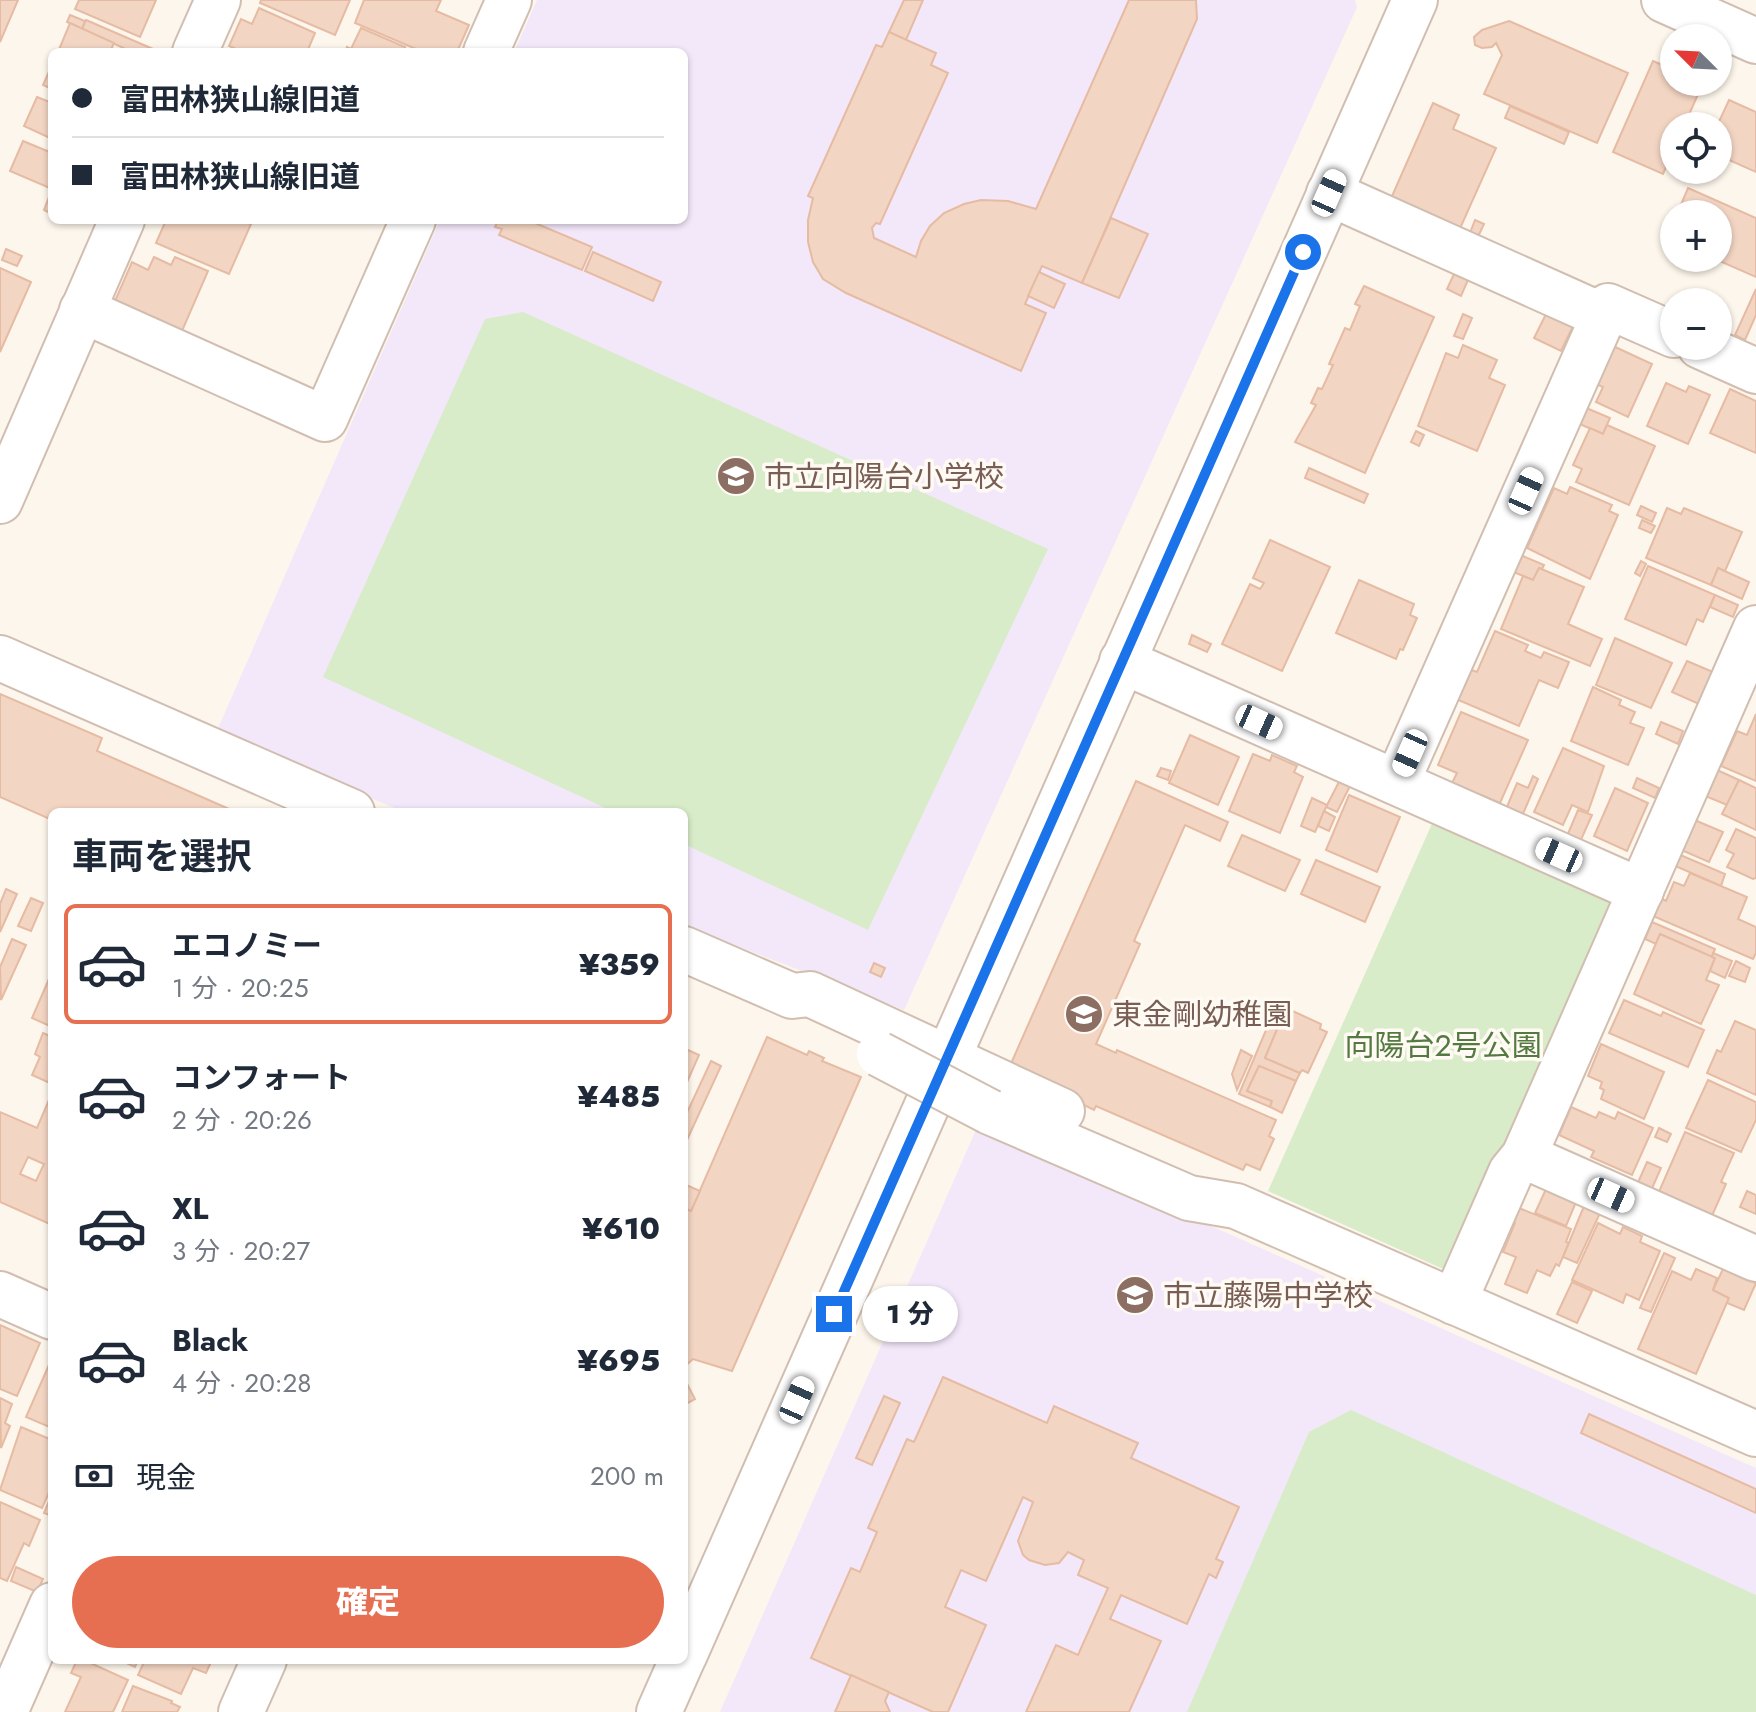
<!DOCTYPE html>
<html lang="ja">
<head>
<meta charset="utf-8">
<style>
	:root { --surface:#fff; --page:#f6f6f7; --text:#1f2937; --muted:#747a83; --line:#e0e1e3; --accent:#e76f51 }
	body { margin:0; font-family:Jost,"Noto Sans JP",sans-serif; background:var(--page); color:var(--text); height:100vh; display:flex; flex-direction:column; font-size:30px; white-space:nowrap }
	* { box-sizing:border-box; margin:0 }
	p { font-size:26px; color:var(--muted) }
	.icon { flex:none; width:44px; height:44px; fill:none; stroke:currentColor; stroke-width:2; stroke-linecap:round; stroke-linejoin:round }
	.map { position:relative; flex:1; overflow:hidden }
	.panel { position:absolute; left:48px; top:808px; width:640px; height:856px; display:flex; flex-direction:column; background:var(--surface); border-radius:12px; box-shadow:0 2px 6px #0004 }
	.panel>* { flex:none }
	.banner { position:absolute; left:48px; top:48px; width:640px; height:176px; border-radius:12px; box-shadow:0 2px 6px #0004; display:grid; align-content:center; height:176px; padding:0 24px; background:var(--surface) }
	.needle { width:52px; rotate:294deg }
	.fabs { position:absolute; left:1660px; top:24px; display:grid; gap:16px }
	.fabs a { display:grid; place-items:center; width:72px; height:72px; border-radius:50%; background:var(--surface); box-shadow:0 2px 6px #0004; font-size:40px }
	.end { position:absolute; width:36px; height:36px; margin:-18px; border:10px solid #1a73e8; background:#fff; box-shadow:0 0 0 4px #fff }
	.from { border-radius:50% }
	.bubble { position:absolute; height:56px; border-radius:28px; background:var(--surface); box-shadow:0 2px 6px #0004; font-size:26px; font-weight:800; line-height:56px; text-align:center }
	.car { position:absolute; width:24px; height:48px; margin:-24px -12px; border-radius:10px; box-shadow:0 0 6px 2px #0007; background:linear-gradient(#fff 24%,#345 0 40%,#fff 0 76%,#345 0 86%,#fff 0) }
	.banner b { display:flex; align-items:center; gap:28px; height:76px; font-size:30px }
	.banner b+b { border-top:2px solid var(--line) }
	.banner i { width:20px; height:20px; background:var(--text) }
	ul { padding:0; list-style:none }
	li { display:flex; align-items:center; gap:24px; height:120px; margin:0 16px 12px; padding:0 8px; border:4px solid transparent; border-radius:12px }
	li div { flex:1 }
	li b { display:block; font-size:30px }
	li em { font-style:normal; font-weight:800 }
	li.on { border-color:var(--accent) }
	li>.icon { width:72px; height:72px; stroke-width:1.5 }
	h2 { padding:0 24px; font-size:36px; line-height:96px }
	.pay { display:flex; align-items:center; gap:20px; height:88px; padding:0 24px; font-size:30px }
	.pay p { margin-inline-start:auto }
	.primary-button { display:flex; gap:16px; margin-top:auto; padding:16px 24px }
	.primary-button a { flex:1; height:92px; border-radius:48px; background:var(--accent); color:#fff; font-size:32px; font-weight:800; line-height:92px; text-align:center }
	.map>svg:first-child { display:block }
</style>
</head>
<body>
<div class="map">
<svg width="1756" height="1712" viewBox="0 0 1756 1712">
	<rect width="100%" height="100%" fill="#fdf6ec"/>
	<!-- education -->
	<g fill="#f3e8fa">
		<polygon points="537,0 1355,0 1357,7 904,1010 684,926 684,812 404,812 216,733 440,220 684,220 684,52 514,52"/>
		<polygon points="979,1123 1756,1468 1756,1712 720,1712"/>
	</g>
	<!-- green -->
	<g fill="#d8ecc9">
		<polygon points="523,312 1048,549 868,930 684,844 684,812 614,812 323,677 485,319"/>
		<polygon points="1435,817 1617,898 1450,1272 1268,1191"/>
		<polygon points="1351,1410 1756,1595 1756,1712 1187,1712 1309,1432"/>
	</g>
	<!-- building -->
	<g fill="#f3d5c3" stroke="#e6bba3" stroke-width="2" fill-rule="evenodd">
		<polygon points="0,0 18,0 0,42"/>
		<polygon points="79,0 156,0 140,37 75,9"/>
		<polygon points="261,0 350,0 335,35 260,3"/>
		<polygon points="364,0 441,0 436,11 469,25 457,52 423,52 355,23"/>
		<polygon points="904,0 923,0 906,40 889,32"/>
		<polygon points="1129,0 1196,0 1197,19 1082,283 1042,266 1025,304 1046,313 1021,371 846,293 823,279 813,262 808,242 808,220 813,198 808,196 876,45 882,47 889,32 936,53 931,65 948,73 880,224 876,223 872,228 874,238 916,257 921,241 930,226 944,213 964,204 981,200 1008,201 1036,209"/>
		<polygon points="259,8 315,33 307,52 243,52 229,46 241,19 252,24"/>
		<polygon points="70,15 85,21 82,29 67,22"/>
		<polygon points="86,20 160,52 132,52 82,29"/>
		<polygon points="1509,21 1628,73 1597,143 1484,94 1502,55 1496,43 1492,47 1482,48 1475,45 1474,37 1482,30"/>
		<polygon points="70,23 114,43 110,52 58,52"/>
		<polygon points="361,28 405,47 403,52 345,52 347,47 351,49"/>
		<polygon points="1653,61 1674,70 1674,82 1703,83 1684,126 1674,126 1674,148 1663,174 1613,152"/>
		<polygon points="52,65 52,89 43,85"/>
		<polygon points="37,97 52,103 52,139 24,126"/>
		<polygon points="1729,100 1756,112 1756,172 1718,155 1717,126"/>
		<polygon points="1433,103 1459,115 1453,129 1496,148 1458,233 1389,203"/>
		<polygon points="1510,106 1569,132 1564,144 1505,118"/>
		<polygon points="23,141 52,153 52,189 10,171"/>
		<polygon points="1688,188 1756,218 1756,277 1713,258 1718,258 1718,214 1677,214"/>
		<polygon points="49,197 52,198 52,214 44,210"/>
		<polygon points="1111,218 1148,234 1119,298 1082,283"/>
		<polygon points="166,220 241,220 251,224 229,274 156,243"/>
		<polygon points="498,220 528,220 592,247 582,270 499,235 502,229 495,227"/>
		<polygon points="1475,220 1484,224 1476,241 1468,238"/>
		<polygon points="1674,221 1674,241 1667,238"/>
		<polygon points="6,249 22,256 17,266 2,260"/>
		<polygon points="593,252 661,282 653,301 585,271"/>
		<polygon points="154,257 171,265 175,257 208,271 182,331 115,301 132,262 148,270"/>
		<polygon points="0,268 31,282 0,352"/>
		<polygon points="1039,272 1065,284 1054,308 1028,296"/>
		<polygon points="1454,274 1468,280 1461,296 1447,289"/>
		<polygon points="1364,286 1434,317 1365,473 1295,442 1316,405 1311,403 1318,388 1322,389 1333,365 1329,364 1345,328 1350,330 1360,306 1355,304"/>
		<polygon points="1756,289 1756,315 1745,340 1735,335"/>
		<polygon points="1549,308 1576,320 1561,351 1534,338"/>
		<polygon points="1463,314 1472,318 1463,339 1454,336"/>
		<polygon points="1463,345 1497,360 1489,378 1505,385 1477,451 1418,426 1446,353 1458,358"/>
		<polygon points="1613,346 1652,364 1628,417 1596,402 1603,387 1596,384"/>
		<polygon points="1666,383 1686,392 1689,386 1710,395 1688,444 1647,426"/>
		<polygon points="1730,389 1756,401 1756,453 1710,433"/>
		<polygon points="1584,407 1610,418 1603,434 1577,423"/>
		<polygon points="1607,425 1655,446 1629,505 1576,482 1582,469 1573,465 1590,428 1603,434"/>
		<polygon points="1416,431 1424,435 1419,446 1411,442"/>
		<polygon points="1309,468 1368,494 1364,503 1305,478"/>
		<polygon points="1570,487 1612,505 1609,511 1618,515 1590,579 1527,548 1554,488 1567,494"/>
		<polygon points="1641,506 1656,513 1652,522 1637,515"/>
		<polygon points="1667,508 1681,514 1684,508 1742,532 1725,571 1718,568 1711,585 1646,558"/>
		<polygon points="1642,520 1655,526 1651,533 1639,528"/>
		<polygon points="1270,540 1330,567 1282,671 1222,644 1250,584 1260,589 1264,583 1253,578"/>
		<polygon points="1518,554 1544,565 1542,569 1539,568 1533,580 1511,571"/>
		<polygon points="1641,561 1646,564 1640,576 1635,573"/>
		<polygon points="1648,566 1715,595 1703,622 1697,619 1686,645 1625,619"/>
		<polygon points="1539,568 1584,587 1568,624 1602,639 1590,666 1501,629 1523,576 1533,580"/>
		<polygon points="1718,568 1749,582 1742,599 1711,585"/>
		<polygon points="1359,580 1414,604 1410,615 1417,618 1403,650 1400,649 1396,659 1336,633"/>
		<polygon points="1715,595 1738,605 1733,617 1710,607"/>
		<polygon points="1495,631 1528,645 1525,651 1541,658 1544,652 1569,662 1558,688 1539,680 1519,726 1456,699 1469,669 1477,672"/>
		<polygon points="1192,635 1211,644 1207,652 1189,644"/>
		<polygon points="1615,638 1672,663 1651,708 1596,685"/>
		<polygon points="1687,661 1713,672 1699,704 1672,692"/>
		<polygon points="1593,687 1621,700 1619,705 1635,712 1630,723 1644,728 1628,765 1571,741"/>
		<polygon points="0,694 102,738 97,751 236,812 52,812 52,820 0,797"/>
		<polygon points="1461,712 1528,740 1500,803 1452,783 1457,773 1438,765"/>
		<polygon points="1756,714 1756,781 1721,766 1737,731 1747,735"/>
		<polygon points="1661,722 1683,731 1678,744 1656,734"/>
		<polygon points="1190,735 1239,757 1218,805 1169,783"/>
		<polygon points="1563,748 1604,766 1588,812 1572,805 1563,825 1534,812"/>
		<polygon points="1253,754 1270,761 1272,755 1297,766 1294,772 1303,777 1280,833 1229,811"/>
		<polygon points="1161,768 1171,771 1168,780 1157,776"/>
		<polygon points="1715,769 1739,780 1727,805 1703,795"/>
		<polygon points="1533,776 1538,779 1522,816 1506,809 1517,783 1528,788"/>
		<polygon points="1637,778 1659,788 1655,798 1633,788"/>
		<polygon points="1340,780 1350,786 1337,812 1326,807"/>
		<polygon points="1739,780 1756,788 1756,830 1722,814"/>
		<polygon points="1136,781 1228,822 1220,841 1185,825 1134,941 1140,944 1096,1044 1116,1053 1117,1050 1276,1120 1269,1136 1274,1139 1260,1170 1246,1164 1243,1170 1096,1106 1094,1110 1009,1068"/>
		<polygon points="1615,788 1648,803 1627,851 1594,836"/>
		<polygon points="1349,795 1400,817 1377,872 1326,850"/>
		<polygon points="1312,798 1327,805 1315,832 1301,826"/>
		<polygon points="1578,810 1592,815 1580,842 1567,836"/>
		<polygon points="1324,811 1335,817 1329,831 1318,826"/>
		<polygon points="1692,819 1723,832 1709,862 1679,849"/>
		<polygon points="1736,829 1756,838 1756,878 1753,879 1727,867 1734,854 1726,850"/>
		<polygon points="1242,835 1300,860 1285,891 1228,866"/>
		<polygon points="1678,854 1725,874 1721,886 1673,865"/>
		<polygon points="1316,860 1380,887 1365,922 1301,894"/>
		<polygon points="1690,873 1747,897 1738,919 1756,927 1756,953 1753,959 1653,916 1660,898 1666,901 1674,882 1684,886"/>
		<polygon points="6,889 17,894 0,932 0,904"/>
		<polygon points="31,898 43,903 31,931 18,926"/>
		<polygon points="1652,922 1715,949 1712,957 1660,934 1656,944 1645,939"/>
		<polygon points="1660,934 1715,958 1706,980 1719,985 1701,1024 1634,994"/>
		<polygon points="12,939 26,945 1,1000 0,967"/>
		<polygon points="1713,953 1732,961 1725,978 1710,971 1715,958 1712,957"/>
		<polygon points="1736,961 1750,968 1745,982 1729,976"/>
		<polygon points="874,963 885,968 881,977 870,972"/>
		<polygon points="52,972 52,1027 32,1018"/>
		<polygon points="1624,1000 1661,1016 1663,1012 1704,1030 1688,1067 1609,1033"/>
		<polygon points="1277,1004 1286,1008 1265,1058 1300,1073 1296,1081 1259,1066 1247,1091 1272,1101 1270,1107 1239,1094"/>
		<polygon points="1286,1008 1321,1024 1320,1029 1327,1032 1308,1073 1302,1070 1300,1073 1265,1058"/>
		<polygon points="1735,1021 1756,1030 1756,1095 1707,1073 1717,1050 1721,1052"/>
		<polygon points="43,1033 52,1037 52,1084 32,1075 40,1057 35,1054"/>
		<polygon points="767,1037 807,1055 809,1051 824,1058 822,1061 861,1077 732,1371 693,1359 684,1367 684,1208 691,1211"/>
		<polygon points="1601,1044 1664,1072 1644,1119 1601,1099 1604,1090 1600,1088 1602,1082 1588,1076"/>
		<polygon points="688,1050 699,1055 684,1089 684,1059"/>
		<polygon points="1241,1050 1252,1056 1237,1090 1232,1074"/>
		<polygon points="711,1061 721,1066 687,1140 684,1138 684,1119"/>
		<polygon points="1259,1066 1296,1081 1282,1113 1270,1107 1272,1101 1247,1091"/>
		<polygon points="1708,1080 1756,1102 1756,1120 1741,1152 1686,1128"/>
		<path d="M52,1093V1225L0,1202V1112L37,1128ZM28,1157L44,1164L36,1181L20,1174Z"/>
		<polygon points="1571,1107 1596,1118 1599,1112 1615,1119 1618,1112 1653,1128 1632,1175 1591,1157 1594,1151 1559,1135"/>
		<polygon points="1659,1128 1671,1134 1667,1142 1655,1137"/>
		<polygon points="1685,1132 1734,1153 1721,1182 1726,1184 1711,1218 1658,1194"/>
		<polygon points="1647,1162 1661,1168 1650,1193 1636,1187"/>
		<polygon points="684,1184 700,1191 691,1211 684,1208"/>
		<polygon points="1546,1189 1576,1202 1566,1226 1535,1213"/>
		<polygon points="1747,1191 1756,1195 1756,1214 1740,1207"/>
		<polygon points="1514,1206 1571,1229 1566,1242 1569,1243 1559,1266 1556,1264 1550,1276 1537,1270 1527,1293 1505,1284 1516,1257 1503,1252 1515,1223 1508,1219"/>
		<polygon points="1584,1206 1600,1213 1577,1263 1563,1257"/>
		<polygon points="1598,1223 1620,1234 1623,1227 1642,1236 1640,1242 1660,1251 1639,1300 1626,1294 1623,1303 1572,1280"/>
		<polygon points="1664,1253 1675,1258 1651,1312 1640,1308"/>
		<polygon points="1696,1269 1717,1278 1713,1290 1729,1298 1696,1374 1638,1349 1672,1271 1691,1280"/>
		<polygon points="1723,1269 1756,1283 1744,1310 1727,1303 1729,1298 1713,1290"/>
		<polygon points="1572,1282 1592,1291 1577,1323 1557,1314"/>
		<polygon points="0,1325 40,1343 17,1396 0,1389"/>
		<polygon points="52,1358 52,1428 26,1417"/>
		<polygon points="943,1377 1047,1423 1054,1406 1138,1443 1131,1458 1239,1507 1216,1559 1223,1562 1216,1578 1209,1574 1187,1624 1121,1595 1110,1619 1161,1641 1129,1712 1026,1712 1056,1645 1078,1655 1108,1588 1078,1575 1084,1560 1068,1552 1059,1563 1045,1565 1029,1560 1023,1555 1018,1541 1033,1502 1023,1497 986,1581 961,1570 945,1607 986,1625 948,1712 933,1712 811,1658 851,1568 860,1572 877,1532 868,1528 907,1439 914,1442"/>
		<polygon points="684,1378 695,1399 684,1405"/>
		<polygon points="884,1396 900,1403 872,1465 856,1458"/>
		<polygon points="0,1398 12,1404 5,1423 10,1426 1,1448"/>
		<polygon points="1589,1414 1756,1489 1756,1513 1581,1433"/>
		<polygon points="21,1427 52,1440 52,1486 42,1508 0,1490"/>
		<polygon points="52,1494 52,1516 44,1513"/>
		<polygon points="0,1502 40,1520 29,1546 24,1543 7,1581 0,1578"/>
		<polygon points="16,1567 43,1579 37,1592 11,1581"/>
		<polygon points="77,1660 84,1660 128,1680 113,1712 65,1712 81,1677 71,1673"/>
		<polygon points="120,1660 138,1660 135,1667"/>
		<polygon points="145,1660 212,1660 206,1673 193,1668 181,1694 138,1675"/>
		<polygon points="851,1675 889,1692 885,1701 890,1712 835,1712"/>
		<polygon points="133,1686 172,1701 171,1703 180,1707 177,1712 122,1712"/>
	</g>
	<g fill="none" stroke-linecap="round" stroke-linejoin="round">
		<!-- minor casing -->
		<g stroke="#d1beb0" stroke-width="48">
			<g id="minor">
				<polyline points="1664,0 1756,41"/>
				<polyline points="195,52 218,0"/>
				<polyline points="486,52 509,0"/>
				<polyline points="1329,193 1603,316"/>
				<polyline points="82,310 325,419 413,220"/>
				<polyline points="1700,346 1756,371"/>
				<polyline points="0,501 122,220"/>
				<polyline points="0,658 352,812"/>
				<polyline points="1122,661 1641,891"/>
				<polyline points="1397,782 1608,306 1674,335"/>
				<polyline points="684,949 792,996 810,994 1062,1111"/>
				<polyline points="990,1112 1189,1198 1236,1206 1756,1434"/>
				<polyline points="1524,1156 1756,1259"/>
				<polyline points="0,1294 52,1317"/>
				<polyline points="1454,1302 1511,1172 1524,1156 1756,628"/>
				<polyline points="684,1656 1415,0"/>
				<polyline points="5,1712 52,1605"/>
				<polyline points="241,1712 264,1660"/>
				<polyline points="659,1712 682,1660"/>
			</g>
		</g>
		<!-- minor -->
		<use href="#minor" stroke="#fff" stroke-width="44"/>
		<!-- minor-bridge casing -->
		<g stroke="#d1beb0" stroke-width="48" stroke-linecap="butt">
			<polyline id="minor-bridge" points="879,1054 990,1112"/>
		</g>
		<!-- minor-bridge -->
		<use href="#minor-bridge" stroke="#fff" stroke-width="44"/>
	</g>
	<g fill="none" stroke-linecap="round" stroke-linejoin="round">
		<!-- route -->
		<polyline stroke="#1a73e8" stroke-width="10" points="834,1314 1303,252"/>
	</g>
	<!-- icons -->
	<defs>
		<g id="school-disc" transform="scale(2)"><circle r="9.5" fill="#8d6e63" stroke="#fffaf3"/><path d="M0-5L7-2L0 1L-7-2ZM-4 1L0 2.5L4 1V4Q0 6-4 4Z" fill="#fff"/></g>
	</defs>
	<g fill-rule="evenodd">
		<use href="#school-disc" x="736" y="476"/>
		<use href="#school-disc" x="1084" y="1014"/>
		<use href="#school-disc" x="1135" y="1295"/>
	</g>
	<g text-anchor="middle" dominant-baseline="central" stroke-width="7" stroke-linejoin="round" paint-order="stroke">
		<!-- education labels -->
		<g font-size="30" fill="#785e54" stroke="#fffaf3" text-anchor="start">
			<text x="764" y="476">市立向陽台小学校</text>
			<text x="1112" y="1014">東金剛幼稚園</text>
			<text x="1163" y="1295">市立藤陽中学校</text>
		</g>
		<!-- park labels -->
		<g font-size="30" fill="#537a41" stroke="#fffaf3">
			<text x="1443" y="1045">向陽台2号公園</text>
		</g>
	</g>
</svg>
<div class="fabs">
<a><svg class="needle" viewBox="-14 -14 28 28"><path d="M0-13l5 13h-10z" fill="#e53935"/><path d="M0 13l5-13h-10z" fill="#747a83"/></svg></a>
<a><svg class="icon" aria-label="locate" viewBox="0 0 24 24"><circle cx="12" cy="12" r="6"/><path d="M12 2v4M12 18v4M2 12h4M18 12h4"/></svg></a>
<a>+</a>
<a>−</a>
</div>
<i class="end from" style="left:1303px;top:252px"></i>
<i class="end" style="left:834px;top:1314px"></i>
<div class="bubble" style="left:862px;top:1286px;width:96px">1 分</div>
<i class="car" style="left:1329px;top:193px;rotate:24deg"></i>
<i class="car" style="left:1526px;top:491px;rotate:24deg"></i>
<i class="car" style="left:1259px;top:722px;rotate:114deg"></i>
<i class="car" style="left:1410px;top:753px;rotate:204deg"></i>
<i class="car" style="left:1559px;top:855px;rotate:294deg"></i>
<i class="car" style="left:1611px;top:1195px;rotate:114deg"></i>
<i class="car" style="left:797px;top:1400px;rotate:24deg"></i>
<div class="banner">
<b><i class="from"></i>富田林狭山線旧道</b>
<b><i></i>富田林狭山線旧道</b>
</div>
<section class="panel">
<h2>車両を選択</h2>
<ul>
<li class="on"><svg class="icon" aria-label="car" viewBox="0 0 24 24"><path d="M5 17H2v-5l4-1 3-4h7l3 4 3 1v5h-3M9 17h6M6 11h13"/><circle cx="7" cy="17" r="2"/><circle cx="17" cy="17" r="2"/></svg><div><b>エコノミー</b><p>1 分 · 20:25</p></div><em>¥359</em></li>
<li><svg class="icon" aria-label="car" viewBox="0 0 24 24"><path d="M5 17H2v-5l4-1 3-4h7l3 4 3 1v5h-3M9 17h6M6 11h13"/><circle cx="7" cy="17" r="2"/><circle cx="17" cy="17" r="2"/></svg><div><b>コンフォート</b><p>2 分 · 20:26</p></div><em>¥485</em></li>
<li><svg class="icon" aria-label="car" viewBox="0 0 24 24"><path d="M5 17H2v-5l4-1 3-4h7l3 4 3 1v5h-3M9 17h6M6 11h13"/><circle cx="7" cy="17" r="2"/><circle cx="17" cy="17" r="2"/></svg><div><b>XL</b><p>3 分 · 20:27</p></div><em>¥610</em></li>
<li><svg class="icon" aria-label="car" viewBox="0 0 24 24"><path d="M5 17H2v-5l4-1 3-4h7l3 4 3 1v5h-3M9 17h6M6 11h13"/><circle cx="7" cy="17" r="2"/><circle cx="17" cy="17" r="2"/></svg><div><b>Black</b><p>4 分 · 20:28</p></div><em>¥695</em></li>
</ul>
<div class="pay"><svg class="icon" aria-label="cash" viewBox="0 0 24 24"><path d="M3 7h18v10H3z"/><circle cx="12" cy="12" r="2"/></svg>現金<p>200 m</p></div>
<div class="primary-button"><a>確定</a></div>
</section>
</div>
</body>
</html>
